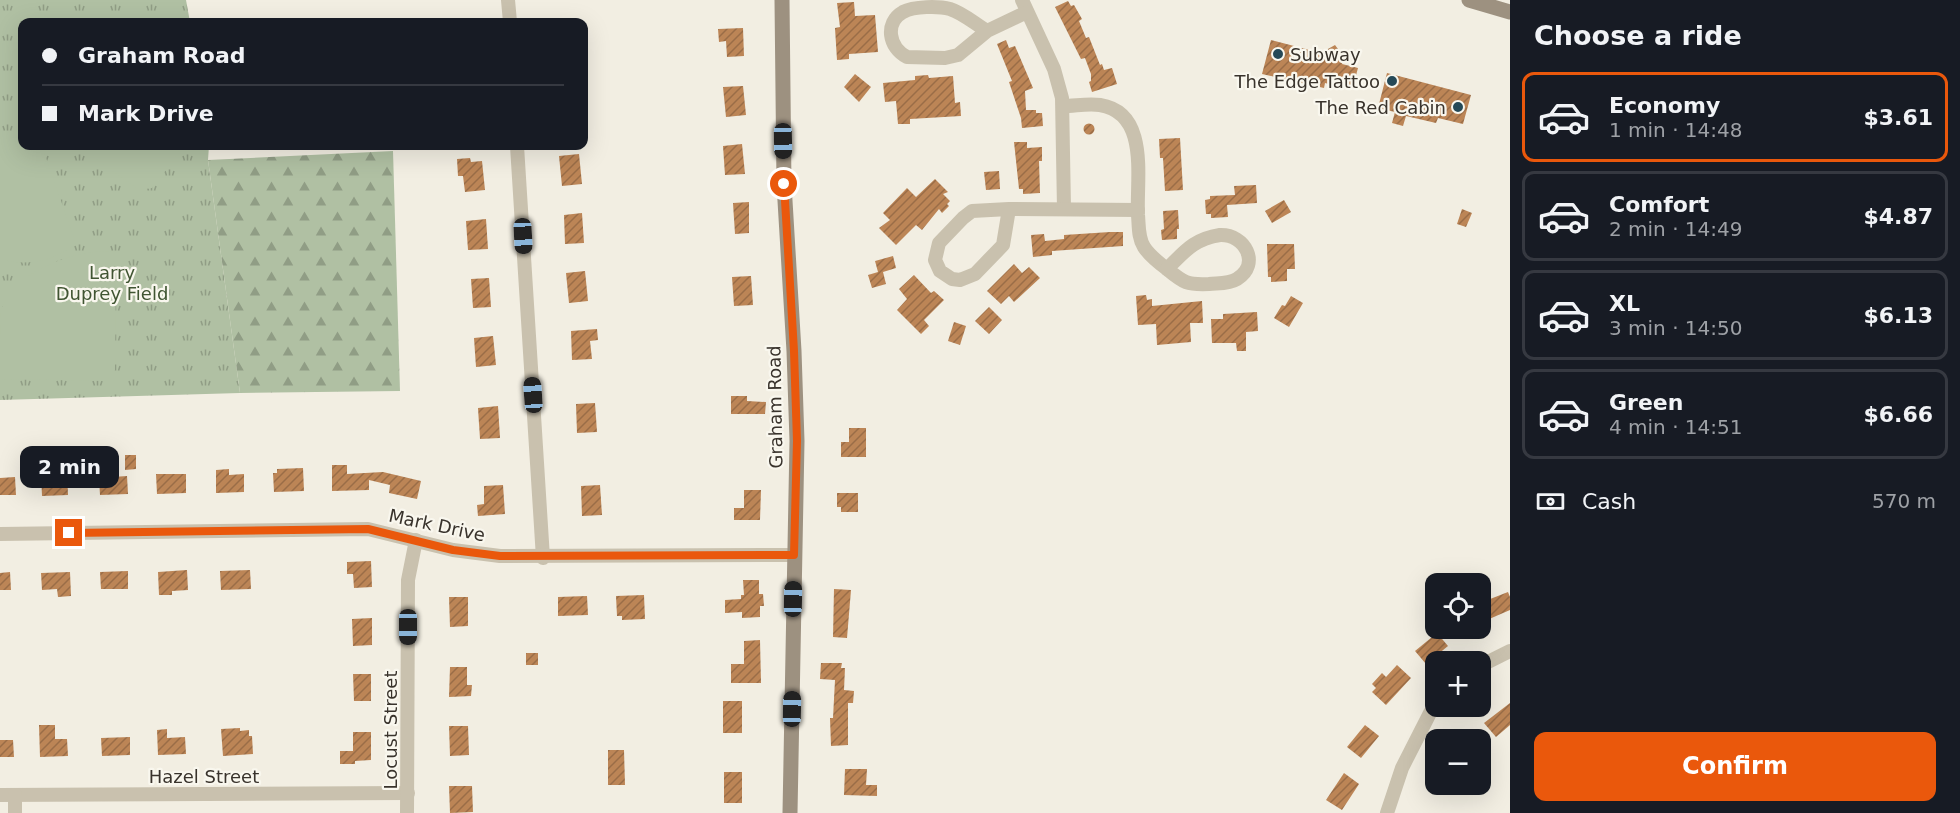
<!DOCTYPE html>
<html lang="en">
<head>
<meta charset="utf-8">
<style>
	:root { --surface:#171b24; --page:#20242c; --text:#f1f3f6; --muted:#9ea1a6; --line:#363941; --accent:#ea580c }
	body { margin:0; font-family:"DejaVu Sans",sans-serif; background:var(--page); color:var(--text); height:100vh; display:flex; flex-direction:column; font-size:22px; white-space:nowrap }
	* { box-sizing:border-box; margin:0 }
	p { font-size:20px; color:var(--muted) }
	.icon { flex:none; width:33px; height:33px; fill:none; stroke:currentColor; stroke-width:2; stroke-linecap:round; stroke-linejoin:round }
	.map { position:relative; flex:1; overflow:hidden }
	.panel { display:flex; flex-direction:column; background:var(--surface); width:450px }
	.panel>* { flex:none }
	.top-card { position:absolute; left:18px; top:18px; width:570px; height:132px; border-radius:12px; box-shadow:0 6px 24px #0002; display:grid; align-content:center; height:132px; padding:0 24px; background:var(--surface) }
	.fabs { position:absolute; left:1425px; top:573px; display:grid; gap:12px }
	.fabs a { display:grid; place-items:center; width:66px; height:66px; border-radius:12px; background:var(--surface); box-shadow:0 6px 24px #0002; font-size:30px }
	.end { position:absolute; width:27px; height:27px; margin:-14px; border:8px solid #ea580c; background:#fff; box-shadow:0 0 0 3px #fff }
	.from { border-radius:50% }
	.bubble { position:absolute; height:42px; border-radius:12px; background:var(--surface); box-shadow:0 6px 24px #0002; font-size:20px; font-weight:800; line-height:42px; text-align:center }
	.car { position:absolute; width:18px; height:36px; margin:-18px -9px; border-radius:8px; box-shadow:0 0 4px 2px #0007; background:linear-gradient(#222 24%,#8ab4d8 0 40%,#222 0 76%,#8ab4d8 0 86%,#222 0) }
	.top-card b { display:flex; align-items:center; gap:21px; height:57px; font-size:22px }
	.top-card b+b { border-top:2px solid var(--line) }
	.top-card i { width:15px; height:15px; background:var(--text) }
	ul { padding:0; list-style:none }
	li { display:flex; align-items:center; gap:18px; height:90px; margin:0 12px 9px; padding:0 12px; border:3px solid var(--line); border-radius:12px }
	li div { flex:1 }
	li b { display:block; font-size:22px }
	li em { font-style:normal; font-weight:800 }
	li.current { border-color:var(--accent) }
	li>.icon { width:54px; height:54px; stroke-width:1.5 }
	h2 { padding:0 24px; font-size:27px; line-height:72px }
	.pay { display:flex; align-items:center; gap:15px; height:66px; padding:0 24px; font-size:22px }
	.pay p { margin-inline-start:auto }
	.cta { display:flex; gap:12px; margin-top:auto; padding:12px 24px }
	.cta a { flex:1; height:69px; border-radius:12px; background:var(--accent); color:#fff; font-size:24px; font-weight:800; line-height:69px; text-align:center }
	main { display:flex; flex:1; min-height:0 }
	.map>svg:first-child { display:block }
</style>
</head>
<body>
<main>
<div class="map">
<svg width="1510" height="813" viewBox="0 0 1510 813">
	<defs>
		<pattern id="grass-tufts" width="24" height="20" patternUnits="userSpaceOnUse" patternTransform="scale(1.5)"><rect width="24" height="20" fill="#b0c0a3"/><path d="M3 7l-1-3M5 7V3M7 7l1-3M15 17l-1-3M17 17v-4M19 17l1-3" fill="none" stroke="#909d85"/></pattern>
		<pattern id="forest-firs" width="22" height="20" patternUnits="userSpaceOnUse" patternTransform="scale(1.5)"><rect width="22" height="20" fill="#b0c0a3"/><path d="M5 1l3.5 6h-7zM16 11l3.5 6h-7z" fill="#909d85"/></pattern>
		<pattern id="building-hatch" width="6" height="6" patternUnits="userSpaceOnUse" patternTransform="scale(1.5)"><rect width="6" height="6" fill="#bc8556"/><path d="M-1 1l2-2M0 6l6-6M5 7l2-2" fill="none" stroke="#9a6d47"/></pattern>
	</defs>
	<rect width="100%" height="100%" fill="#f2eee2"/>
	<!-- grass -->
	<polygon fill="url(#grass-tufts)" points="0,0 186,0 190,22 22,22 22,146 209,146 208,160 240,393 0,400"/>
	<!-- forest -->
	<polygon fill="url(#forest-firs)" points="393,151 400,391 240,393 208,160"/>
	<!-- pitch -->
	<g fill="#b0c0a3">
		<path d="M22,142V146H42L76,244C54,261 27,267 0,259V156Z"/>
		<polygon points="81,146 182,146 173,161 152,188 140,190 109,169"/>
		<path d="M103,251L116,252L115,370L108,379L102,381L0,379C0,367 0,317 1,309C18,271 65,254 103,251Z"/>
	</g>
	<!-- building -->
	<g fill="url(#building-hatch)">
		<polygon points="1068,1 1071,6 1074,5 1082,19 1079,21 1086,38 1089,37 1100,65 1102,64 1104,70 1112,68 1117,84 1092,92 1089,82 1091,81 1091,74 1085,58 1081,59 1055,7"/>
		<polygon points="854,2 855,16 875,15 878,52 849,54 849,59 837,60 835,28 840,27 837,3"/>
		<polygon points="743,28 744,56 727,57 726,41 719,42 718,29"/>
		<polygon points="1006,40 1009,48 1015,46 1033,88 1025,91 1026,110 1036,110 1036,113 1042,113 1043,126 1022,128 1021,118 1009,82 1012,81 997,44"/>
		<polygon points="1271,40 1321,53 1335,45 1344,57 1342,64 1358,68 1353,86 1337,82 1336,86 1325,83 1324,88 1262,74"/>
		<polygon points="1387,73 1471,95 1463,124 1438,118 1436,123 1406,116 1403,126 1392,123 1395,112 1378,108"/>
		<polygon points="855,74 871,87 859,102 844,87"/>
		<polygon points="928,75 929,78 953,76 955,103 960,102 961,116 910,119 910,124 898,124 896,101 885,102 883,83 915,80 915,76"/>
		<polygon points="743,86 746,115 726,117 723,87"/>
		<circle cx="1089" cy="129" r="5.5"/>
		<polygon points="1180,138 1183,190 1165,191 1163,158 1160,158 1159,139"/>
		<polygon points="1014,142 1027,142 1027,148 1042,147 1042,161 1039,161 1040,193 1023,194 1023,189 1019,189"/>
		<polygon points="742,144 745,174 725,175 723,146"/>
		<polygon points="579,154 582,184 562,186 559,156"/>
		<polygon points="470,158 471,162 482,161 485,190 465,192 463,176 458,176 457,159"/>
		<polygon points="999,171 1000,189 986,190 984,172"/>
		<polygon points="935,179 948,192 943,194 950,201 947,204 949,206 942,213 939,209 922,230 916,225 896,245 879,228 890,220 883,213 907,188 916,197"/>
		<polygon points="1256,185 1257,203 1227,205 1228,217 1211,218 1211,214 1206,214 1205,200 1210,199 1210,196 1235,195 1234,186"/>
		<polygon points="1284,200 1291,212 1272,223 1265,211"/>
		<polygon points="749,202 749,233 735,234 733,203"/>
		<polygon points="1462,209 1472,213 1466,227 1457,224"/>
		<polygon points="1178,210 1179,229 1177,229 1177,239 1162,240 1161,230 1164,229 1163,211"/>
		<polygon points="582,213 584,243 565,244 564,215"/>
		<polygon points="486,219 488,249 468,250 466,221"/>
		<polygon points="1110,232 1123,232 1123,246 1052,251 1052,255 1033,257 1031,235 1044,234 1045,241 1064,239 1064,235"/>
		<polygon points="1267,244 1294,244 1295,269 1287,269 1287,281 1271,282 1271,277 1268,277"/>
		<polygon points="893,256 896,268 883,272 886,284 872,288 868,275 878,272 875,261"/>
		<polygon points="1014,264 1022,273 1029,267 1040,278 1014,302 1009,296 1001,304 987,291"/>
		<polygon points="585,271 588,301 569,303 566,273"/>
		<polygon points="914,275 931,293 934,291 944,300 924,320 929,326 921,334 897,310 907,299 899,289"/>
		<polygon points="751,276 753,305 734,306 732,277"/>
		<polygon points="489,278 491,307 473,308 471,279"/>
		<polygon points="1146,295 1147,300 1152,299 1152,306 1202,301 1203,323 1190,323 1191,342 1157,345 1156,324 1138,325 1136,296"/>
		<polygon points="1291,296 1303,303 1289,327 1274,318 1282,305 1285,306"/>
		<polygon points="989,307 1002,320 989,334 975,321"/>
		<polygon points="1257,312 1258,331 1246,332 1246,351 1237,351 1236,343 1212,343 1211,319 1223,319 1223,314"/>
		<polygon points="954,322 966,326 960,345 948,341"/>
		<polygon points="597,329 598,340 590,341 592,359 572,360 571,331"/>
		<polygon points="493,336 496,365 476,367 474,338"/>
		<polygon points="731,396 747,396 747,401 766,402 765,414 731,414"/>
		<polygon points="595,403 597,432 577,433 576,404"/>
		<polygon points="498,406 500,438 480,439 478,408"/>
		<polygon points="849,428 866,428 866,457 841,457 841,442 849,442"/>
		<polygon points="125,455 136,455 136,469 125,470"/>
		<polygon points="332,465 347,465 347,474 383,472 421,481 417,499 389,493 390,485 369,480 369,490 332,491"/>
		<polygon points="303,468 304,491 274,492 273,473 277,473 277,469"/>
		<polygon points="229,469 229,475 244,474 244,492 216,493 216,470"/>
		<polygon points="67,472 68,495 42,496 41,473"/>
		<polygon points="156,474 186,474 186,493 157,494"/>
		<polygon points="127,476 128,494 100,495 99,478"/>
		<polygon points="15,477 16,495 0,495 0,478"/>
		<polygon points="503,485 505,514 478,516 477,505 484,504 484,486"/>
		<polygon points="600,485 602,515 582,516 581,486"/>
		<polygon points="744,490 761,490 760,520 734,520 734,508 744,508"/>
		<polygon points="837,493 858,493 858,512 841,512 841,507 837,507"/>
		<polygon points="371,561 372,587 354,588 353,574 347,574 347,562"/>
		<polygon points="187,570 188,590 172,591 172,595 159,595 158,572"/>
		<polygon points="250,570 251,589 221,590 220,571"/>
		<polygon points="128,571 128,589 101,589 100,572"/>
		<polygon points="10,572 11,590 0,590 0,573"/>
		<polygon points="70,572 71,596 58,597 57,589 42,590 41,573"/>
		<polygon points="743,580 759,580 759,594 763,594 764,606 760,606 760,617 742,618 742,612 725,613 725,600 741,599 741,595 744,595"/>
		<polygon points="834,589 851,590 847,638 833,637"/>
		<polygon points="1508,592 1510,597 1510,610 1480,623 1480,603"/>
		<polygon points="644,595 645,619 622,620 622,616 617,616 616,596"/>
		<polygon points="587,596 588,615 558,616 558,597"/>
		<polygon points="449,597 468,597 468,626 450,627"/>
		<polygon points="372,618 372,645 353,646 352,619"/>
		<polygon points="1437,633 1448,646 1426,664 1415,651"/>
		<polygon points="760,640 761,683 731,683 731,664 744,664 744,641"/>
		<rect x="526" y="653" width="12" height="12"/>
		<polygon points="821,663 842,663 841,668 845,668 844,690 854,691 853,703 848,703 848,745 831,746 830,718 833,718 835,680 820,679"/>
		<polygon points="1397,665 1411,678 1386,705 1372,692 1376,688 1372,684 1382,673 1386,677"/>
		<polygon points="450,667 467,667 467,685 472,685 471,696 449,697"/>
		<polygon points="353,674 371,674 371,701 354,701"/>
		<rect x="723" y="701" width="19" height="32"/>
		<polygon points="1510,703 1510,725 1496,737 1484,723"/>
		<polygon points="39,725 55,725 55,739 67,739 68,756 40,757"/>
		<polygon points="1365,725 1379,736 1361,758 1347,747"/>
		<polygon points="449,726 468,726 469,755 450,756"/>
		<polygon points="240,728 240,731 249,730 249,736 252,736 253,754 223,756 221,729"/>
		<polygon points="167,729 167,738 185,737 186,754 158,755 157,730"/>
		<polygon points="353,732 371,732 371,760 355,761 355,764 340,764 340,751 353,751"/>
		<polygon points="130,737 130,755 102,756 101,738"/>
		<polygon points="0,740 13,740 14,757 0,757"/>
		<polygon points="608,750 624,750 625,785 608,785"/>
		<polygon points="845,769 867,769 866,785 877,785 877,796 844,795"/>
		<rect x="724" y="772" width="18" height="31"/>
		<polygon points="1344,773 1359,784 1342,810 1326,800"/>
		<polygon points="449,786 472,786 473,812 450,813"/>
	</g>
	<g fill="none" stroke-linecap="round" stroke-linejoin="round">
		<!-- street -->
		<g stroke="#c9c1ae" stroke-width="14">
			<polyline points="508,0 510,22"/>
			<polyline points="1022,0 1054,69 1062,98 1064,209"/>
			<path d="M987,31L958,55L945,58L907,57C889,48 884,23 903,12C914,6 939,6 950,9C963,13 975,24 987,31L1027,12"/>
			<path d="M1063,106C1075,106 1088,103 1100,105C1150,113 1136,179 1138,215C1139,226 1138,238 1144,247C1149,255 1159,263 1167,269"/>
			<polyline points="517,146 543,558"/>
			<polyline points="1009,209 1003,245 975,274 960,280 952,279 940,271 935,260 939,243 963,218 972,211 1009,209 1138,210"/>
			<path d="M1220,235C1245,234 1261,264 1237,279C1229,284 1218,283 1209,284C1187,285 1184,283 1167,269C1185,251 1194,239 1220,235Z"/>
			<polyline points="0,534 368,529 453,550 500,556 794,555"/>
			<polyline points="1480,666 1510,651"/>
			<polyline points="0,795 408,793"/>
			<polyline points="15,795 15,813"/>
			<polyline points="407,813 408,580 416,540"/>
			<polyline points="1387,813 1402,768 1430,713 1437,706"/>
		</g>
		<!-- secondary -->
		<g stroke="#9d9180" stroke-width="15">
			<polyline points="782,0 784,184 794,351 797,441 790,813"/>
			<polyline points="1469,0 1510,12"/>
		</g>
	</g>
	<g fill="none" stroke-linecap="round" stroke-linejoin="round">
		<!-- route -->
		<polyline stroke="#ea580c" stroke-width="8" points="69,533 368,529 453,550 500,556 794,555 797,441 794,351 784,184"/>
	</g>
	<!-- markers -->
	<g fill="#254957" stroke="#f9f7ee" stroke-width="2">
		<circle cx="1278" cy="54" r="6"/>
		<circle cx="1392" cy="81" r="6"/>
		<circle cx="1458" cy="107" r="6"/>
	</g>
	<g text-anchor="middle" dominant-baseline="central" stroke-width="4.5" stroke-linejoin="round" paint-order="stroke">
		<!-- poi labels -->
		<g font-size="18" fill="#39332c" stroke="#f9f7ee" text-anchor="end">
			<text x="1290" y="54" text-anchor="start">Subway</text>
			<text x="1380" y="81">The Edge Tattoo</text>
			<text x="1446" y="107">The Red Cabin</text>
		</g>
		<!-- park labels -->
		<g font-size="18" fill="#405532" stroke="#f9f7ee">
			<text x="112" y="272">Larry<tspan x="112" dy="21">Duprey Field</tspan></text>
		</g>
		<!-- street labels -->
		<g font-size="18" fill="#39332c" stroke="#f9f7ee">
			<text transform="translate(775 407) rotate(-91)">Graham Road</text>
			<text transform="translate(437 525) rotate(12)">Mark Drive</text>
			<text transform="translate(390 730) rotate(-90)">Locust Street</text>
			<text x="204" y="776">Hazel Street</text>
		</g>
	</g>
</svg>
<div class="fabs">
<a><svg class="icon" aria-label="locate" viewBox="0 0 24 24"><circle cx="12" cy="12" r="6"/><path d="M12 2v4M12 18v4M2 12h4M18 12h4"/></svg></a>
<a>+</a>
<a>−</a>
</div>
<i class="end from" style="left:784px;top:184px"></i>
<i class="end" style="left:69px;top:533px"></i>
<div class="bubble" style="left:20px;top:446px;width:99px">2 min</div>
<i class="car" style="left:783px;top:141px;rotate:179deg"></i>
<i class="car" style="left:523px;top:236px;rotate:177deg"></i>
<i class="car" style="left:533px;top:395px;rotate:356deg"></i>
<i class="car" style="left:793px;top:599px;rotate:1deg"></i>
<i class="car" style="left:408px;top:627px;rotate:180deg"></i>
<i class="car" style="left:792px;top:709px;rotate:1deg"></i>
<div class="top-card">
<b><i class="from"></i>Graham Road</b>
<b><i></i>Mark Drive</b>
</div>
</div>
<section class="panel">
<h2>Choose a ride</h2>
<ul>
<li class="current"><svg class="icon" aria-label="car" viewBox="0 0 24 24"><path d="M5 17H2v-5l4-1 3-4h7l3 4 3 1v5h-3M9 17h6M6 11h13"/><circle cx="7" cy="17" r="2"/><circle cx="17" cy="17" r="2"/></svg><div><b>Economy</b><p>1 min · 14:48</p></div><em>$3.61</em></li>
<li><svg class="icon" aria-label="car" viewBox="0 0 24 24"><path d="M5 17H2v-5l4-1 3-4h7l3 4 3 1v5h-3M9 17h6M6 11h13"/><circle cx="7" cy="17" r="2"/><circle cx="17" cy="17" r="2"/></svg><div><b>Comfort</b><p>2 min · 14:49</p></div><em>$4.87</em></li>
<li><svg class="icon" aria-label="car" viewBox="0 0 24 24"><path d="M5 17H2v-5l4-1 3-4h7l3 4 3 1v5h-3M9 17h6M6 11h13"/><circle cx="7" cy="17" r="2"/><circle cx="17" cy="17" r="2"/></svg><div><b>XL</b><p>3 min · 14:50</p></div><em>$6.13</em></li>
<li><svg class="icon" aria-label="car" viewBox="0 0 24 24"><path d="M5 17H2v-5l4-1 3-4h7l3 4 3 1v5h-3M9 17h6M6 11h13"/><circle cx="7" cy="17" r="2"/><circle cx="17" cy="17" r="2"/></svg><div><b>Green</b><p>4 min · 14:51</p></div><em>$6.66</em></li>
</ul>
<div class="pay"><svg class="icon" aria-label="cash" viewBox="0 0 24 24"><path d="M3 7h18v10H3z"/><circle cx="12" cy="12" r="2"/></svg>Cash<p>570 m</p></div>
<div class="cta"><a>Confirm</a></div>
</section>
</main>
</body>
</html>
